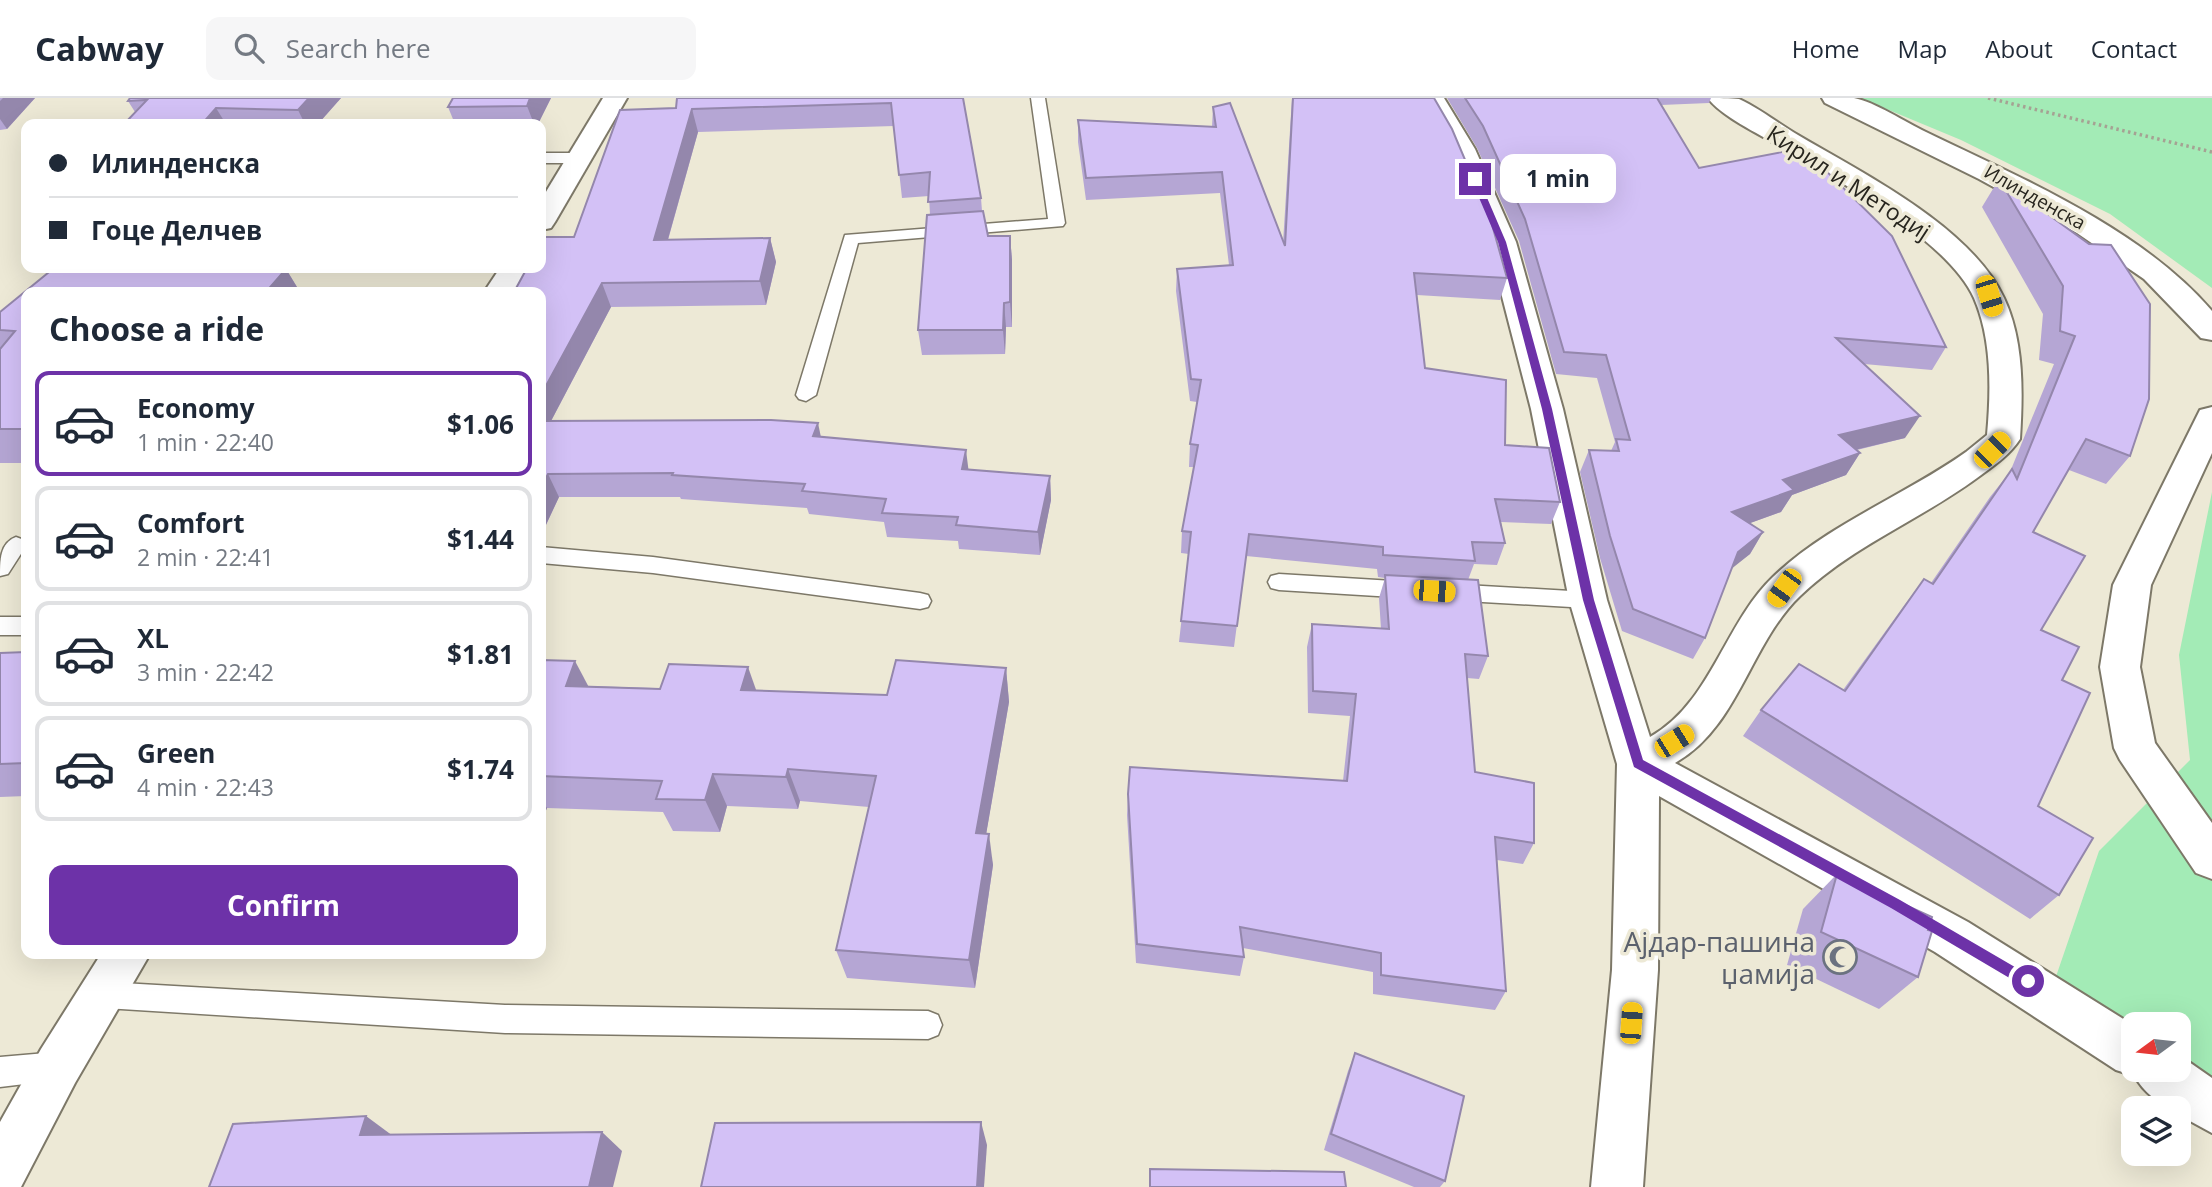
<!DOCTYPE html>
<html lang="en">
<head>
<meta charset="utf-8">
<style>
	:root { --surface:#fff; --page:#f6f6f7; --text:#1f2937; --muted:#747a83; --line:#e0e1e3; --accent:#6d32a8 }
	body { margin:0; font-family:"Open Sans",sans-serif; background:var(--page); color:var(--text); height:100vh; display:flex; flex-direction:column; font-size:26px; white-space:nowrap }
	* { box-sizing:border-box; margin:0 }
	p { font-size:23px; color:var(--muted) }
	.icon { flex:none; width:38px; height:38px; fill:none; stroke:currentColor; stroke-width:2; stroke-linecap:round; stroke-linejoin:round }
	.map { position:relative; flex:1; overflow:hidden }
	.side { position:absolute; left:21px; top:189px; width:525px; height:672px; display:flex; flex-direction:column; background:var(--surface); border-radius:14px; box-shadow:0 7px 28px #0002 }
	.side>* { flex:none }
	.guide { position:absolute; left:21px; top:21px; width:525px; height:154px; border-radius:14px; box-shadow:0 7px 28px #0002; display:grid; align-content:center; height:154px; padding:0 28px; background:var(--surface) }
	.needle { width:46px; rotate:255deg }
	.buttons { position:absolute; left:2121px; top:914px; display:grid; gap:14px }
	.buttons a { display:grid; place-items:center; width:70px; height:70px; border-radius:14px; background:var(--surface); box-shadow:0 7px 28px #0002; font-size:35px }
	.end { position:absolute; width:32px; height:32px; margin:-16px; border:9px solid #6d32a8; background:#fff; box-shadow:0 0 0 4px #fff }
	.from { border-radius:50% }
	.bubble { position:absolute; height:49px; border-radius:14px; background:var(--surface); box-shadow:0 7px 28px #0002; font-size:23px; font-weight:700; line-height:49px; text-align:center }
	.car { position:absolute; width:21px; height:42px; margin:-21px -10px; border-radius:9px; box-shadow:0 0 5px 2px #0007; background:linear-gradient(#f5c518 24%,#345 0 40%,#f5c518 0 76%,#345 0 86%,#f5c518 0) }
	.guide b { display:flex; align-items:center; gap:24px; height:66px; font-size:26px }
	.guide b+b { border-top:2px solid var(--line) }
	.guide i { width:18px; height:18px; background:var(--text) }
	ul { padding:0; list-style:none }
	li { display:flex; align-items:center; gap:21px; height:105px; margin:0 14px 10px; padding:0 14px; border:4px solid var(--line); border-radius:14px }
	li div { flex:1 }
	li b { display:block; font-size:26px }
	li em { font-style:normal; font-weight:700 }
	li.on { border-color:var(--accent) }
	li>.icon { width:63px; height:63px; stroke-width:1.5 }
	h2 { padding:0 28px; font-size:32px; line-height:84px }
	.action { display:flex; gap:14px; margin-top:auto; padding:14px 28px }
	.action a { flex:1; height:80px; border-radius:14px; background:var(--accent); color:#fff; font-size:28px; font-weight:700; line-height:80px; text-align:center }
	header { display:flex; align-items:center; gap:42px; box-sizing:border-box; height:98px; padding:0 35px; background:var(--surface); border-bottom:2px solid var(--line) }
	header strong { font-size:33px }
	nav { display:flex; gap:38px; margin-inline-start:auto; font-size:24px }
	.search { width:490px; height:63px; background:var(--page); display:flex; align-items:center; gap:18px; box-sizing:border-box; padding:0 24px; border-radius:14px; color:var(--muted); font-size:26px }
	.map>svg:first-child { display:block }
</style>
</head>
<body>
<header>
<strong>Cabway</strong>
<div class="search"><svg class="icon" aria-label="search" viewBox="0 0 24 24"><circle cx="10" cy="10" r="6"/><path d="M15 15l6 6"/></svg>Search here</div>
<nav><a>Home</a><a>Map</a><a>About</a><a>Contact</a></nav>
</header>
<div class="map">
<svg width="2212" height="1089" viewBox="0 0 2212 1089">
	<rect width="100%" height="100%" fill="#ede9d6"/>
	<!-- green -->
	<g fill="#a3ebb6">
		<polygon points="1860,0 2212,0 2212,190 2110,116 1961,42"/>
		<polygon points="2212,394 2212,1010 2179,971 2179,926 2133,926 2133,955 2050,896 2099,753 2190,662 2179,557"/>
	</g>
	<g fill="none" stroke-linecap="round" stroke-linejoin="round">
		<!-- lane casing -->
		<g stroke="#7d7868" stroke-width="3">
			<g id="lane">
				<polygon points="1031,0 1045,0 1065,125 1063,128 858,145 816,297 806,303 799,301 796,297 845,137 1048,121"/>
				<polygon points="541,55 578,55 586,60 578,65 541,65"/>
				<path d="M16,439L24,442L26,448L8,476L0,478C0,462 0,445 16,439Z"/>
				<polygon points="541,449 653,459 920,495 928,497 931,503 928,509 920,511 653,475 541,465"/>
				<polygon points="1279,476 1410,484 1418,486 1421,492 1418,498 1410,500 1279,492 1271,490 1268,484 1271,478"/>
				<polygon points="1448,486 1588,494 1596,496 1599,502 1596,508 1588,510 1448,502 1440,500 1437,494 1440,488"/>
				<rect x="0" y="519" width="26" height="18"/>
				<polygon points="105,884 505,907 928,913 938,917 942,927 938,937 928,941 505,935 105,910 95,906 91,897 95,888"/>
				<polygon points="58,954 68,958 73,968 68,978 58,982 0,989 0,959"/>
			</g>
		</g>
		<!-- street casing -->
		<g stroke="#7d7868" stroke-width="4">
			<g id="street">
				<polygon points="603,0 627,0 555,124 551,130 541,132 541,102"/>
				<path d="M1420,0H1444L1475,51L1516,144L1563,311L1607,502L1650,639C1711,605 1724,526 1773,479C1828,426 1904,398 1966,354L1987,337C1991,293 1992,241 1974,200C1948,142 1837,82 1783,50C1763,38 1720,18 1708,0C1717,0 1731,0 1739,1C1759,10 1779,26 1798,37C1864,76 1970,128 2004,200C2024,242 2023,295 2020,341C2010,357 1992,369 1977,380C1920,422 1852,448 1800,498C1749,547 1739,629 1675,665L1968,824L2133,927V971H2179V957L2212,980V1035L2179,1017V1010C2162,1010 2142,993 2135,978L2116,972L1935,854L1659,698L1658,872L1643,1089H1591L1612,872L1617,666L1569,502L1531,311L1488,144L1449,51Z"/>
				<path d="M1822,0C1832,0 1844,0 1854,0C1875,4 1905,24 1926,34C2021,80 2142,131 2212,213V242L2201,240L2144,181L2077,135L1979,81L1825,5Z"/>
				<polygon points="500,170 529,170 514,194 484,194"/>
				<polygon points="2212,309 2212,355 2151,487 2140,569 2155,645 2212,725 2212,781 2196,775 2120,662 2114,650 2100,569 2113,487 2196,320 2200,312"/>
				<polygon points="101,856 150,856 75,985 21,1089 0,1089 0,1024 41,951"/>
			</g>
		</g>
		<!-- path -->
		<polyline stroke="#a5a293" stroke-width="3.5" stroke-dasharray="2.5 3.5" stroke-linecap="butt" points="1988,0 2212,54"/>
		<!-- lane -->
		<use href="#lane" fill="#fff" fill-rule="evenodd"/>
		<!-- street -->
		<use href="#street" fill="#fff" fill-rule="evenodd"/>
	</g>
	<!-- wall -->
	<g fill="#b5a6d4">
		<polygon points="0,0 35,0 7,31 0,32"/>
		<polygon points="130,0 341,0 318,26 124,26 135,14 128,3"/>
		<polygon points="551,0 538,26 455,26 448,9"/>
		<polygon points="963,0 981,100 982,113 988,138 1010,138 1012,162 1012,229 1006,229 1005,256 922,257 918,232 930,117 929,98 902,100 894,28 698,34 668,142 770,140 776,164 766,207 611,209 551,323 821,339 968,372 1050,378 1051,402 1040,457 959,451 958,443 887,439 884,424 809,416 807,410 681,401 680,399 559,399 544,431 541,431 541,194 574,139 620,12"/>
		<polygon points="1292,0 1434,0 1507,180 1500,202 1417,197 1425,270 1505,347 1560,404 1551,426 1501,424 1505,445 1497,467 1474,466 1468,482 1488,558 1479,581 1467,580 1475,674 1534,745 1523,766 1497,762 1506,893 1495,912 1373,896 1373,874 1243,850 1244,859 1240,878 1136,865 1127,717 1128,696 1343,683 1350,618 1308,615 1307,549 1312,526 1381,531 1379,500 1385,480 1378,479 1377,471 1246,458 1234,549 1179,544 1189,456 1181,455 1182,433 1194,369 1189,369 1190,346 1197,304 1190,303 1176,193 1177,171 1229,167 1220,95 1086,102 1078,44 1078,22 1212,29 1213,9 1283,145"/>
		<polygon points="1447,0 1711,0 1709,5 1661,7 1699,70 1946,249 1932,272 1864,266 1905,340 1857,352 1860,355 1846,377 1792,397 1781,414 1750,425 1763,434 1750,456 1731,470 1705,540 1693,561 1622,533 1600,460 1580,374 1589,352 1611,353 1615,344 1597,280 1556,276 1519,143 1477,50"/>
		<polygon points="1999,81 2089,146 2130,358 2106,386 2069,372 2033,434 2041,532 2062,582 2038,708 2059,797 2030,821 1743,638 1761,612 1843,592 1903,509 1924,481 1931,485 1990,399 2010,374 2054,266 2039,262 2043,216 1982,109"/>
		<polygon points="54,170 267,170 286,171 300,194 26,194 26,365 0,365 0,214"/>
		<polygon points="26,554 26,698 0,699 0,555"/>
		<polygon points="541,562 588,588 887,597 1006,570 1009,604 986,736 993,767 975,890 847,880 836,852 869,709 800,703 798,711 727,708 720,734 673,733 663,714 547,710 541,724"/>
		<polygon points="1837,776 1918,879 1879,911 1787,867 1803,811"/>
		<polygon points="1355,955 1445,1083 1440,1089 1414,1089 1324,1052 1348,973"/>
	</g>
	<!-- shaded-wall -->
	<g fill="#9487ac">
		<polygon points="3,0 35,0 7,31 0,21 0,3"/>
		<polygon points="309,0 341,0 318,26 305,26 298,12"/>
		<polygon points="530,0 551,0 538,26 534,26 527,8"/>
		<polygon points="216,10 226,26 202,26"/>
		<polygon points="692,11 698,34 661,166 654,142"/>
		<polygon points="1010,138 1012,162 1012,229 1010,204"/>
		<polygon points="770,140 776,164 766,207 760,183"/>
		<polygon points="286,171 300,194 266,194"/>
		<polygon points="602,185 611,209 541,342 541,297"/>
		<polygon points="1004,205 1006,229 1005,256 1003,232"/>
		<polygon points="1920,318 1905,340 1825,359 1839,337"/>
		<polygon points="818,325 823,349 813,338"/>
		<polygon points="966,352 969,376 962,371"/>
		<polygon points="1860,355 1846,377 1792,397 1781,414 1720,436 1732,414 1783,382"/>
		<polygon points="548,376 559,399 544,431 541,425 541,390"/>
		<polygon points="1050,378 1051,402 1040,457 1038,434"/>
		<polygon points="1763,434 1750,456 1725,476 1738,454"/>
		<polygon points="575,563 593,597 566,588"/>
		<polygon points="748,569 760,603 741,592"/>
		<polygon points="1006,570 1009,604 981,766 976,735"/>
		<polygon points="788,671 800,703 798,711 786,679"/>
		<polygon points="713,676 727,708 720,734 705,702"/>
		<polygon points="541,701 547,710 541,724"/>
		<polygon points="989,736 993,767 975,890 969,862"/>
		<polygon points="366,1018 393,1038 360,1037"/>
		<polygon points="981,1024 987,1047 984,1089 977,1089"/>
		<polygon points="602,1034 622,1053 613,1089 589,1089"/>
	</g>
	<!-- building -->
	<g fill="#d3c1f6" stroke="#9487ac" stroke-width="2">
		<polygon points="130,0 309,0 298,12 216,10 202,26 124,26 147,2 128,3"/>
		<polygon points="453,0 530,0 527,8 448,9"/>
		<polygon points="677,0 963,0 981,100 928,104 930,74 899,77 891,5 692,11 654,142 770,140 760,183 602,185 541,297 541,194 514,194 527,170 541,170 541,144 543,139 574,139 620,12 676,10"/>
		<polygon points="1293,0 1434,0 1452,31 1491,123 1507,180 1414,175 1425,270 1506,282 1505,347 1549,350 1560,404 1495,401 1505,445 1472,444 1475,463 1383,457 1383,449 1249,436 1237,528 1181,523 1191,434 1182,433 1198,347 1190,346 1201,282 1191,281 1177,171 1233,167 1222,74 1086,80 1078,22 1216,29 1213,9 1230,5 1285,148"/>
		<polygon points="1465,0 1657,0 1699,70 1803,50 1892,138 1946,249 1836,240 1920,318 1839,337 1860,355 1783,382 1794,392 1732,414 1763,434 1738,454 1705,540 1633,511 1610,438 1589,352 1619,353 1616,341 1630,342 1606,257 1564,254 1525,121 1483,28"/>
		<polygon points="1999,81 2089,146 2111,147 2150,206 2149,301 2130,358 2086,341 2033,434 2085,458 2041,532 2079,549 2062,582 2090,595 2038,708 2093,740 2059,797 1761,612 1799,566 1845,593 1924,481 1933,486 2012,371 2017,381 2075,238 2060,233 2063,188"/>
		<polygon points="983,113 988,138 1010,138 1010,204 1004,205 1003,232 918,232 927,117"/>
		<polygon points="54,170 267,170 286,171 266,194 26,194 26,331 0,331 0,251 15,233 0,232 0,214"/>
		<polygon points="771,322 818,325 813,338 966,352 962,371 1050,378 1038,434 956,427 958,419 882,415 886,401 802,393 805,386 672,377 673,375 548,376 541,390 541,323"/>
		<polygon points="1385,477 1478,482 1488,558 1465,556 1475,674 1534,685 1534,745 1495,739 1506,893 1381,877 1381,855 1240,829 1244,859 1137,846 1128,696 1130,669 1347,683 1356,596 1313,593 1312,526 1389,531"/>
		<polygon points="26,554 26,665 0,666 0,555"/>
		<polygon points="541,562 575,563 566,588 660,591 669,566 748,569 741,592 887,597 896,562 1006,570 976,735 989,736 969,862 836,852 876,678 788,671 786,679 713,676 705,702 656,701 662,683 541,678"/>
		<polygon points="1837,776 1932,819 1928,832 1932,833 1918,879 1821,834"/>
		<polygon points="1355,955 1464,998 1445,1083 1331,1036"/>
		<polygon points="366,1018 360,1037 602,1034 589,1089 209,1089 233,1026"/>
		<polygon points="981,1024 977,1089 701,1089 715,1025"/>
		<polygon points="1150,1071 1344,1074 1346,1089 1150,1089"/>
	</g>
	<!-- route -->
	<polygon fill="#6d32a8" points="1475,79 1479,81 1506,144 1552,311 1594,502 1643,662 1900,802 2032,879 2032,888 2023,888 1891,810 1634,669 1583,502 1542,311 1498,144 1471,81"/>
	<!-- icons -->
	<defs>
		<g id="mosque-ring" transform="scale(1.75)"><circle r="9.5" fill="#ede9d6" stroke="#6b7280" stroke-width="1.5"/><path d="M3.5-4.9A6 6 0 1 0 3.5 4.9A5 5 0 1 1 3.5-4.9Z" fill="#6b7280"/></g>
	</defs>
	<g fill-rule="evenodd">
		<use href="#mosque-ring" x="1840" y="859"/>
	</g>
	<g text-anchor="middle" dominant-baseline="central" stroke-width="7" stroke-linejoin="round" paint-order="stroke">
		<!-- far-street labels -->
		<g font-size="19" fill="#27251e" stroke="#ede9d6">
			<text transform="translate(2035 99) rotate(29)">Илинденска</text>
		</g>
		<!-- street labels -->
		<g font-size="23" fill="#27251e" stroke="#ede9d6">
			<text transform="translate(1849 84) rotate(33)">Кирил и Методиј</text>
		</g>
		<!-- near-worship labels -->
		<g font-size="28" fill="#5b616d" stroke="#ede9d6" text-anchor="end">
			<text x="1815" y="843">Ајдар-пашина<tspan x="1815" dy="32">џамија</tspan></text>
		</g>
	</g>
</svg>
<div class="buttons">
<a><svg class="needle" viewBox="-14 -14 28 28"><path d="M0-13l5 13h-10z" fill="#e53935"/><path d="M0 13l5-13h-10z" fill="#747a83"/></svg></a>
<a><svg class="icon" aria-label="layers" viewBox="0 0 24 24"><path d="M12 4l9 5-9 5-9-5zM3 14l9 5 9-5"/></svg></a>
</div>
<i class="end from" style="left:2028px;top:883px"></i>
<i class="end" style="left:1475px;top:81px"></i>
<div class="bubble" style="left:1500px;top:56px;width:116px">1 min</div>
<i class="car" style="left:1989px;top:198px;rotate:163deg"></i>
<i class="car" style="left:1992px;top:352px;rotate:45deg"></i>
<i class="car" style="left:1784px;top:490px;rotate:216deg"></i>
<i class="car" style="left:1434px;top:493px;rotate:94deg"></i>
<i class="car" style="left:1674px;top:643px;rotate:58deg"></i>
<i class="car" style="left:1631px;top:925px;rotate:4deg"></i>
<div class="guide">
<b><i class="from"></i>Илинденска</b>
<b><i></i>Гоце Делчев</b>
</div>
<section class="side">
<h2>Choose a ride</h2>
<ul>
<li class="on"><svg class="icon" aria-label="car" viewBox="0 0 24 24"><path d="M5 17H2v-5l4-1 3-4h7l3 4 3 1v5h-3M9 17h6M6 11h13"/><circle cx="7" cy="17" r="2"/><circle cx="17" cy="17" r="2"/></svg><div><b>Economy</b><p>1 min · 22:40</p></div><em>$1.06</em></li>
<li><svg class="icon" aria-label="car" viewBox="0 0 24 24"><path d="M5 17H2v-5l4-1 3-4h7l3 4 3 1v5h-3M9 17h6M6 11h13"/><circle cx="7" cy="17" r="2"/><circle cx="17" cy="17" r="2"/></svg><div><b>Comfort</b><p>2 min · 22:41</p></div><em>$1.44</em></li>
<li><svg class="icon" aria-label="car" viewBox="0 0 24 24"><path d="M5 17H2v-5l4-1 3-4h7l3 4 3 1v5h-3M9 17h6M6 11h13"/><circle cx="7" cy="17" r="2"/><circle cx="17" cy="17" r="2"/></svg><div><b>XL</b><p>3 min · 22:42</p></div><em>$1.81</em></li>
<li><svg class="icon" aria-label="car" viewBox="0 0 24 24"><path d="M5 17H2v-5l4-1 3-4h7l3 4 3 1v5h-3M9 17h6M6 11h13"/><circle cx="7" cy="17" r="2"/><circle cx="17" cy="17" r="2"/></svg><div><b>Green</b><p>4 min · 22:43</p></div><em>$1.74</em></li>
</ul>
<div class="action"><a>Confirm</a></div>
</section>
</div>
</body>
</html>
